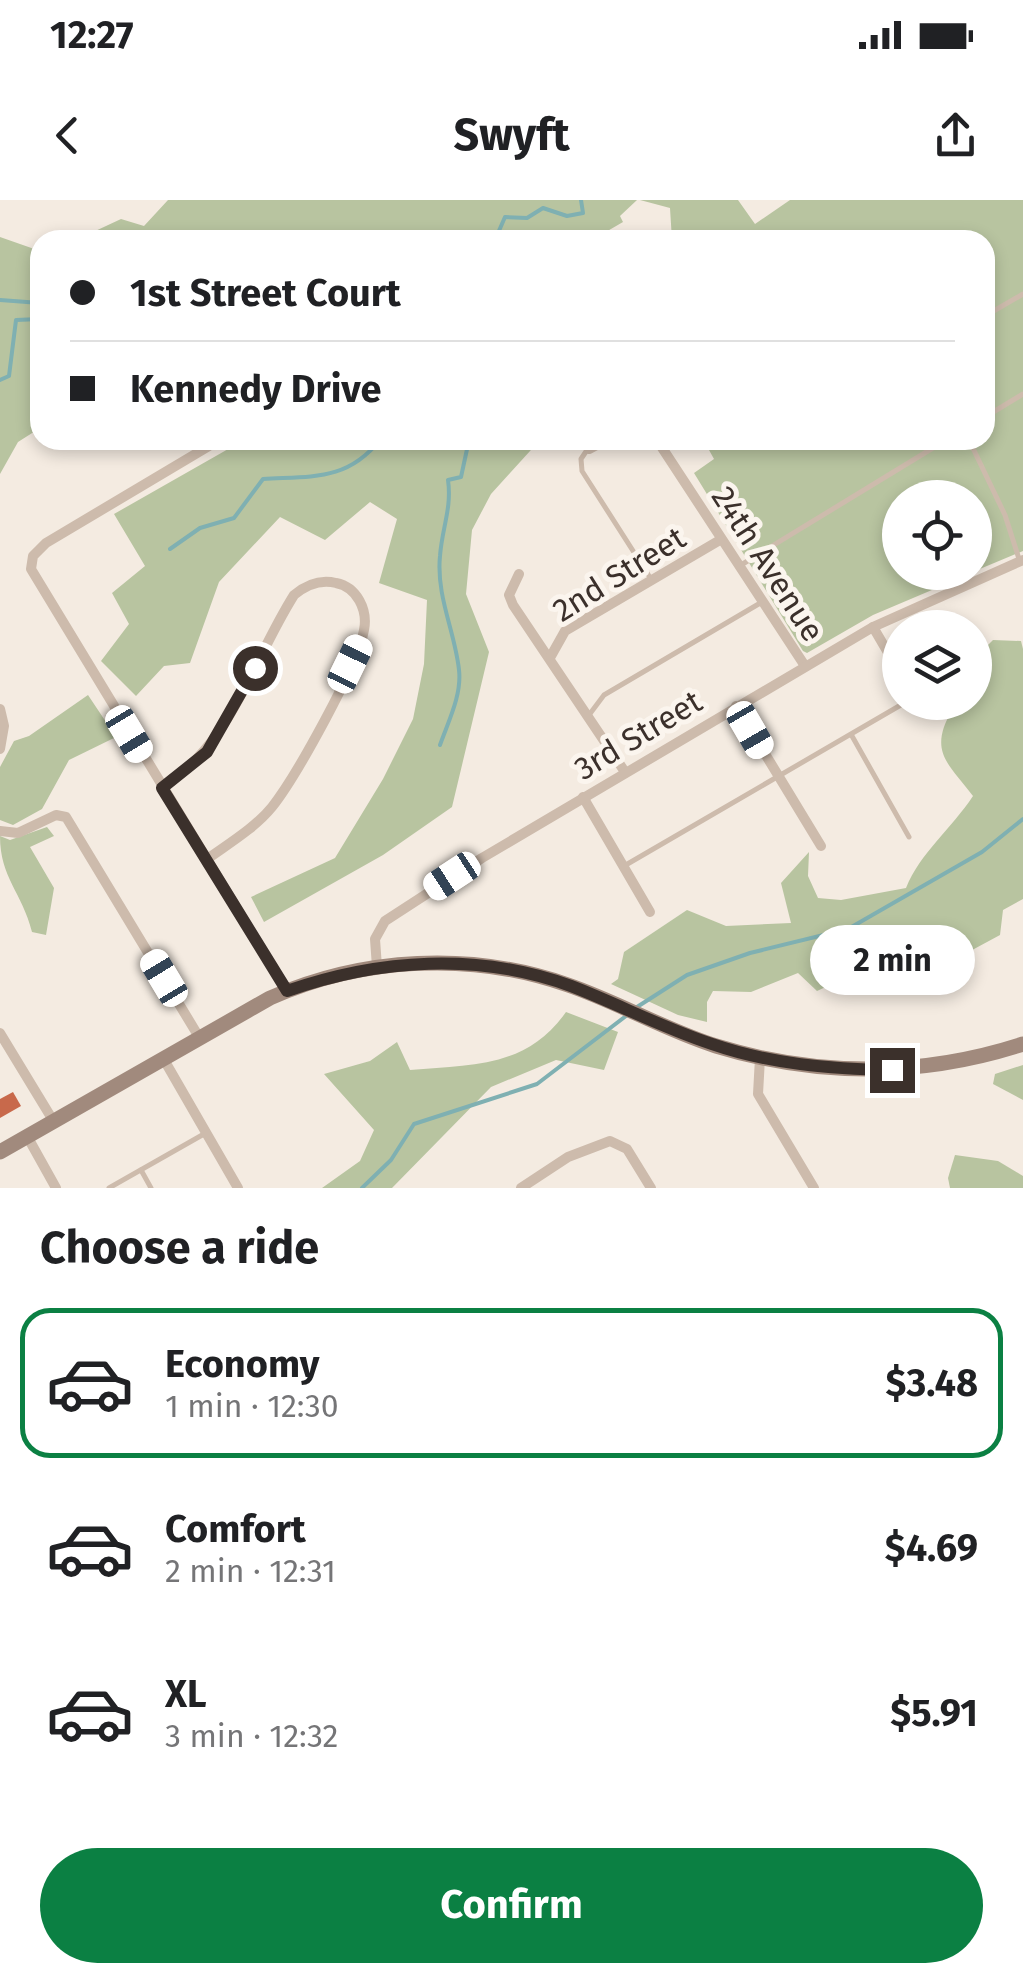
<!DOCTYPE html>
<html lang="en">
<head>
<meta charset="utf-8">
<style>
	:root { --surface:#fff; --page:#f6f6f6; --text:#202124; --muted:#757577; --line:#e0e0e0; --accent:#0b8043 }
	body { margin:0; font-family:"Fira Sans",sans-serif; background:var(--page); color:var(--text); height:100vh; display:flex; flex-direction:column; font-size:38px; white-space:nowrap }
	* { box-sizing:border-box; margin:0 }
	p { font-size:32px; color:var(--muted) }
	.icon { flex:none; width:55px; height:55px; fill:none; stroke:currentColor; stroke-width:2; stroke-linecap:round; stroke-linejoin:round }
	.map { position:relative; height:988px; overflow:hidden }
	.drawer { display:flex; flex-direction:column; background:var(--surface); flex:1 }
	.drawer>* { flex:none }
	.guide { position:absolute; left:30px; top:30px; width:965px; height:220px; border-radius:30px; box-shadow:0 5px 15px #0003; display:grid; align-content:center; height:220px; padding:0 40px; background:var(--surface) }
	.controls { position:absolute; left:882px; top:280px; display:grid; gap:20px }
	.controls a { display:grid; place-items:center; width:110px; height:110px; border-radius:50%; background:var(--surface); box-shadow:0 5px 15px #0003; font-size:50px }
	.end { position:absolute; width:45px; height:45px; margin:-22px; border:12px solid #3b302b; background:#fff; box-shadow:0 0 0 5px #fff }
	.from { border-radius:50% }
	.bubble { position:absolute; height:70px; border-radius:35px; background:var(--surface); box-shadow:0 5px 15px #0003; font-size:32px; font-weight:700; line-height:70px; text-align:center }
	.car { position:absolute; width:30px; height:60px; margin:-30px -15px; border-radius:12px; box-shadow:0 0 8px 2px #0007; background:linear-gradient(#fff 24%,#345 0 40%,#fff 0 76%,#345 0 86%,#fff 0) }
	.guide b { display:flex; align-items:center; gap:35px; height:95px; font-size:38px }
	.guide b+b { border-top:2px solid var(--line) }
	.guide i { width:25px; height:25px; background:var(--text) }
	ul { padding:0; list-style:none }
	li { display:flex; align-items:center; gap:30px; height:150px; margin:0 20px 15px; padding:0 20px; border:5px solid transparent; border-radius:30px }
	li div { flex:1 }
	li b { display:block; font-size:38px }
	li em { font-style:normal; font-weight:700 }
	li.current { border-color:var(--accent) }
	li>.icon { width:90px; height:90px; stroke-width:1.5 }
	h2 { padding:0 40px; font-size:45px; line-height:120px }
	.primary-button { display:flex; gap:20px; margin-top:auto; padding:20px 40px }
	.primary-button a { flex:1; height:115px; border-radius:60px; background:var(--accent); color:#fff; font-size:40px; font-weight:700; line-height:115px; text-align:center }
	.status { display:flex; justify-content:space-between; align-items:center; height:70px; padding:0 50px; background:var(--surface); direction:ltr }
	.status svg { height:28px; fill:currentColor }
	header { display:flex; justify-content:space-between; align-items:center; height:130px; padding:0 40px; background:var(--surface); font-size:45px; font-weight:700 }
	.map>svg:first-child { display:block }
</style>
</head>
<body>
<div class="status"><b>12:27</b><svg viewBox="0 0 49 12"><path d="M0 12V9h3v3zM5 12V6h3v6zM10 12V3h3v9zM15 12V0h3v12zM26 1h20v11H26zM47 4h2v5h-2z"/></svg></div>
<header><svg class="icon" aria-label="back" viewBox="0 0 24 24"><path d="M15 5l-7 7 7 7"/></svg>Swyft<svg class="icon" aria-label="share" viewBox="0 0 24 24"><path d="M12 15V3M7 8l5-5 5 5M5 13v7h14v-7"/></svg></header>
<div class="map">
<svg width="1023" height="988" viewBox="0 0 1023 988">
	<rect width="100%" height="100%" fill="#f4ebe1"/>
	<!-- green -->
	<g fill="#b8c4a0">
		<polygon points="168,0 637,0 620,16 623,22 592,40 76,40 121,19 144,26"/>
		<polygon points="640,0 738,0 755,24 790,0 1023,0 1023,351 975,371 975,298 900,298 900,372 972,373 873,415 807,453 803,451 694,273 714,259 709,250 711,240 985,240 985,40 672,40 670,8"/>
		<polygon points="0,37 40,51 40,228 18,242 0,274"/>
		<polygon points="244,240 282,240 302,248 346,240 540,240 491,294 472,330 466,394 489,452 452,607 383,655 264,722 251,697 335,658 383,579 413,519 424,464 427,400 379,383 397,319 370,302 325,340 280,317 219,382 190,463 164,466 136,496 101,461 129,424 112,393 145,366 114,314"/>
		<path d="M993,440L1021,441L1023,449V699L1003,710L1000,735L950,762L936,743L910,725L881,738L884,770L871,766L817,791L798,773L751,792L713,791L707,802V822L678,815L611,784L618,779L624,752L687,710L726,726L791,723L781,683L809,652L808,676L818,698L841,700L906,688C920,653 952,628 973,596C948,563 928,552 952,510L951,503L975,502V458Z"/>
		<polygon points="88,495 116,537 69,560 42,609 13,625 0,620 0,567 14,541 29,536"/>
		<path d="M47,627L54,636L30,647L54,688L46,735L32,732C22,692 0,678 0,636L10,640Z"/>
		<path d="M566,812L618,832L604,870L556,860L491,887L392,988H322L360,961L374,930L324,874L370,861L397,842L410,870C471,865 527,868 566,812Z"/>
		<polygon points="1023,865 1023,900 993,884 995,874"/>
		<polygon points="955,955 998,961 1023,976 1023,988 950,988 948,978"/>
	</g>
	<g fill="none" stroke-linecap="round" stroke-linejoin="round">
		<!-- stream -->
		<g stroke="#7fb0b2" stroke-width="4">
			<polyline points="495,40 505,17 527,18 543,8 567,16 583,13 581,0"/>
			<polyline points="0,100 40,103"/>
			<polyline points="0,180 9,176 16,120 40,119"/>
			<path d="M170,349L200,328L234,318L263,279C313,276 347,281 380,240"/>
			<path d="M440,545C448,522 462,495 459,470C455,432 436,396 440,356C442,328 452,308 448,280L461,277L469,240"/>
			<polyline points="637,807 687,775 750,753 848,729 982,652 1023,619"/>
			<polyline points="362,988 391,960 414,924 537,884 626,816"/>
		</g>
	</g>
	<!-- building -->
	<polygon fill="#c8694b" points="13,892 21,906 0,918 0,899"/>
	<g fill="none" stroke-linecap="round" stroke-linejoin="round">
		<!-- lane -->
		<g stroke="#cdbbac" stroke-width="5">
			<polyline points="985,116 1023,94"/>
			<polyline points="985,217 1023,194"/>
			<polyline points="969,240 1005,315 1020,362"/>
			<polyline points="587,250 581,259 582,271 651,379"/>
			<polyline points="741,365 946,240"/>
			<polyline points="589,515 604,495 762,402"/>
			<polyline points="852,536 909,637"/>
			<polyline points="624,666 906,502"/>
			<polyline points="141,970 151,988"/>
			<polyline points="109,988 204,934"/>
		</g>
		<!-- street -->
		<g stroke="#cdbbac" stroke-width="10">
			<polyline points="219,240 46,343 33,356 31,369 287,791"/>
			<polyline points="657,240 805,466"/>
			<polyline points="589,249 606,240"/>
			<polyline points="519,374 509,395 513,405 625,572"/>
			<polyline points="873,427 900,473"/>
			<polyline points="551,456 565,431 720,340"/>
			<polyline points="736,506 821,646"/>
			<polyline points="0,509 4,526 0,549"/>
			<path d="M162,588C234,540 250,465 294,395C306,385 320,379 336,383C357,387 368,410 364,430C358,466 295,578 272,607C255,628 228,644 206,660"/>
			<polyline points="583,597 650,712"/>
			<polyline points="0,631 18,633 56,615 66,617 199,837"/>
			<polyline points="377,767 375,739 385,721 482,658 873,427 1023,360"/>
			<polyline points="0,833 54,922"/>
			<polyline points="163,858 238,988"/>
			<polyline points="760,858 758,894 814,988"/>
			<polyline points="27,936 56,988"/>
			<polyline points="521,988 568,957 610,941 627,949 651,988"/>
		</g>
		<!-- secondary -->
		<path stroke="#a18a7d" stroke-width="15" d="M0,952L270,798C363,757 471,751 568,785C618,802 665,830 716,846C817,877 922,877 1023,844"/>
	</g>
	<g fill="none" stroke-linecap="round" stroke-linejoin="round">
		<!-- route -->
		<path stroke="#3b302b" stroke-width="12" d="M255,468L207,552L162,588L287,791C379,759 478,752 571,786C618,804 663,828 712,844C770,864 830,869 892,870"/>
	</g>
	<g text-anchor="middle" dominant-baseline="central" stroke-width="10" stroke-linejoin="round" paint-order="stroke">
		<!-- street labels -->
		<g font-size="32" fill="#3b302b" stroke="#fbf5ee">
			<text transform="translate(768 364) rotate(57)">24th Avenue</text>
			<text transform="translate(619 374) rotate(-32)">2nd Street</text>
			<text transform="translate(638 535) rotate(-31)">3rd Street</text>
		</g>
	</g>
</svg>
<div class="controls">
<a><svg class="icon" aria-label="locate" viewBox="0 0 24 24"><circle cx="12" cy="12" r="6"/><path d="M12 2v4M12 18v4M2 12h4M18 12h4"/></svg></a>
<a><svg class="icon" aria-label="layers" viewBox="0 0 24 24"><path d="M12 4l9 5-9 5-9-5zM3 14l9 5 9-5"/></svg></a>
</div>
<i class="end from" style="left:255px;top:468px"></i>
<i class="end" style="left:892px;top:870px"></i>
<div class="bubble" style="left:810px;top:725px;width:165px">2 min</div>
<i class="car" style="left:350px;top:464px;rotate:26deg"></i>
<i class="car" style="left:750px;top:530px;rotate:150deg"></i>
<i class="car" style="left:129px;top:534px;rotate:149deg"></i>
<i class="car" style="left:452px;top:676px;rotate:237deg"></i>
<i class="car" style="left:164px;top:778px;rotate:329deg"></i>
<div class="guide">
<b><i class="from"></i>1st Street Court</b>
<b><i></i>Kennedy Drive</b>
</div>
</div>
<section class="drawer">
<h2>Choose a ride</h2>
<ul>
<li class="current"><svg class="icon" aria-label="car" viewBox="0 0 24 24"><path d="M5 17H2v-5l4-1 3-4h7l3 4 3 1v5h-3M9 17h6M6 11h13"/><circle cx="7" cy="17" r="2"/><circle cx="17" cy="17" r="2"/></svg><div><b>Economy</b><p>1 min · 12:30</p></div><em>$3.48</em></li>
<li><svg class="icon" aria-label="car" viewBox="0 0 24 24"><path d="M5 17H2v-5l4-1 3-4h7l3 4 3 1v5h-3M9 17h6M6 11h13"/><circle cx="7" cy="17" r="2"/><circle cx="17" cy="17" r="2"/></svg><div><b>Comfort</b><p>2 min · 12:31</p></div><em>$4.69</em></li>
<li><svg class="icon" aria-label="car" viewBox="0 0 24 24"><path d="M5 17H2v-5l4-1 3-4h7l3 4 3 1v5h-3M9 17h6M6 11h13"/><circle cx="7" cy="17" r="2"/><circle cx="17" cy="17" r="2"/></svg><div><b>XL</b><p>3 min · 12:32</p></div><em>$5.91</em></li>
</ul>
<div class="primary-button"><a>Confirm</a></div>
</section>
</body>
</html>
